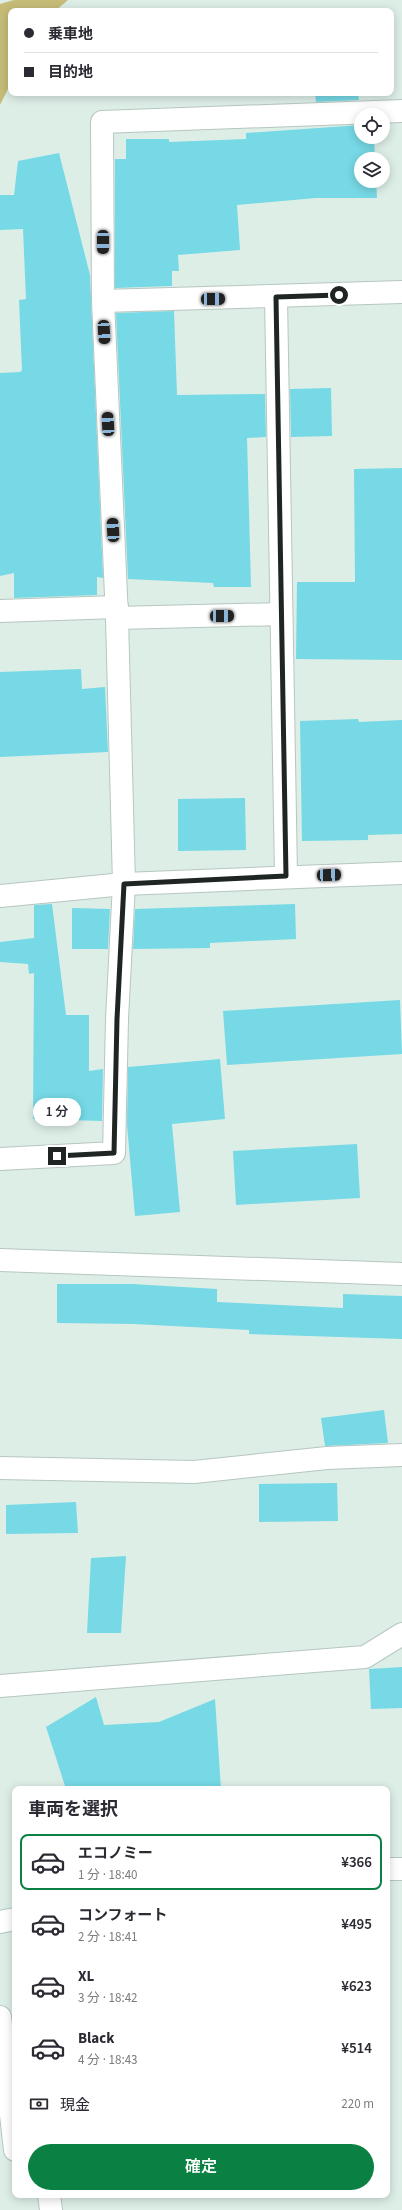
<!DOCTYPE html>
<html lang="ja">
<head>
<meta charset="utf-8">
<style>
	:root { --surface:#fff; --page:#f2f2f3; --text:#2b2b33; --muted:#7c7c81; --line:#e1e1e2; --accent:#0b8043 }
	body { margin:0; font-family:"Source Sans 3","Noto Sans JP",sans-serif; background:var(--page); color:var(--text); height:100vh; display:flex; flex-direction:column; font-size:15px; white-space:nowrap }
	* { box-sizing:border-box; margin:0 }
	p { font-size:13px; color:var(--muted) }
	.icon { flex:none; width:22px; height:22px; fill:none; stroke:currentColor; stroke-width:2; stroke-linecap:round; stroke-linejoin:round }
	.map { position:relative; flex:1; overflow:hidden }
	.drawer { position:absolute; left:12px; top:1786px; width:378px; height:412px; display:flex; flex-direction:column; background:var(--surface); border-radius:8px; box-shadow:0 2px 10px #0003 }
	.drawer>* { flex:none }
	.guide { position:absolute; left:8px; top:8px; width:386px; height:88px; border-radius:8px; box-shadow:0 2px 10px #0003; display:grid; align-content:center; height:88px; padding:0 16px; background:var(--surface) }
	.tools { position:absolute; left:354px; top:108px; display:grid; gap:8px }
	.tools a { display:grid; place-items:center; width:36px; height:36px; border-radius:50%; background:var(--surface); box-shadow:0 2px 10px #0003; font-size:20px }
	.end { position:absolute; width:18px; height:18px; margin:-9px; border:5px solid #1f2523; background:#fff; box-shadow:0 0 0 2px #fff }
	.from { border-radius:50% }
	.bubble { position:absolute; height:28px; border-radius:14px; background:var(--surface); box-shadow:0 2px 10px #0003; font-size:13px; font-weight:600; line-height:28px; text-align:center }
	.car { position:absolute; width:12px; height:24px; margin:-12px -6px; border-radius:5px; box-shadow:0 0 3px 1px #0007; background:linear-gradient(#222 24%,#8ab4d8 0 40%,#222 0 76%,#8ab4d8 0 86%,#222 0) }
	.guide b { display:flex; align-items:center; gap:14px; height:38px; font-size:15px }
	.guide b+b { border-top:1px solid var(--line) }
	.guide i { width:10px; height:10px; background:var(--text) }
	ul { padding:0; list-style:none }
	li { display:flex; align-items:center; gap:12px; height:56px; margin:0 8px 6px; padding:0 8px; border:2px solid transparent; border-radius:8px }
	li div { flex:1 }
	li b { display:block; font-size:15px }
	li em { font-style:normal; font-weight:600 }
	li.active { border-color:var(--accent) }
	li>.icon { width:36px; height:36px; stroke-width:1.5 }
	h2 { padding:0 16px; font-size:18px; line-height:48px }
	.pay { display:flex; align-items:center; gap:10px; height:44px; padding:0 16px; font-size:15px }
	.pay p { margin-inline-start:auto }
	.cta { display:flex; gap:8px; margin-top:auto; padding:8px 16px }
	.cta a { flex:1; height:46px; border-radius:24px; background:var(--accent); color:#fff; font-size:16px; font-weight:600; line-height:46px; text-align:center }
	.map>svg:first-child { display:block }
</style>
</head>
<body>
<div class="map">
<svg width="402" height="2210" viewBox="0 0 402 2210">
	<rect width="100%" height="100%" fill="#ddeee7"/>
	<!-- green -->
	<polygon fill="#c6bc78" points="14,0 68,0 55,11 11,11 11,83 0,105 0,4"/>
	<!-- building -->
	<g fill="#76d9e5">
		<polygon points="315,93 358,93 359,100 316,102"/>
		<polygon points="361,125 361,137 374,137 375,159 361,159 361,181 376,181 377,198 316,198 237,205 240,250 178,255 179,271 172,271 172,286 115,288 115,159 126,159 126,139 169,139 169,142 246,139 246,133"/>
		<polygon points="59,153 90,275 103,578 97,577 97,595 14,598 14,573 0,576 0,373 20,372 22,370 19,300 26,299 23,229 0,230 0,195 14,195 18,161"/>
		<polygon points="174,311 177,395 265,394 266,437 247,438 251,587 214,587 213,583 128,579 116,313"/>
		<polygon points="331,388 332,436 291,437 290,389"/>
		<polygon points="402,468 402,660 296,659 297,582 355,582 354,469"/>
		<polygon points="81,669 82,689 105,687 108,752 0,757 0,672"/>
		<polygon points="358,719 359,722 402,720 402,834 368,835 368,840 302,841 300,721"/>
		<polygon points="245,798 246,850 178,851 178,799"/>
		<polygon points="52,904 66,1015 89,1015 89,1071 103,1069 102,1121 33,1119 34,973 29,974 28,964 0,962 0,942 34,938 34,905"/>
		<polygon points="295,904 296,939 210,943 210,948 133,949 135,909"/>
		<polygon points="72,908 110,909 108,949 72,949"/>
		<polygon points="400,1000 402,1054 227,1065 223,1011"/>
		<polygon points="220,1059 225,1119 172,1124 180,1212 135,1216 127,1125 128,1067"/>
		<polygon points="357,1144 360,1198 236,1205 233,1151"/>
		<polygon points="57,1284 132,1284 217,1289 217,1302 343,1308 343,1294 402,1296 402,1339 249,1334 249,1330 134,1324 57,1323"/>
		<polygon points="384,1410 388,1443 325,1446 321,1418"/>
		<polygon points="337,1483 338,1521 259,1522 259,1484"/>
		<polygon points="76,1502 78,1533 6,1534 6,1505"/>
		<polygon points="126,1556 121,1633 87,1633 91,1558"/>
		<polygon points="402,1667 402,1708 371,1709 369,1669"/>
		<polygon points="96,1697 104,1725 159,1722 215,1699 221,1789 66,1789 46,1727"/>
	</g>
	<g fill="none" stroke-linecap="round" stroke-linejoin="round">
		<!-- street casing -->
		<g stroke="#b6c6c0" stroke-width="24">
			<g id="street">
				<polyline points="276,297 286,876"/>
				<polyline points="103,301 402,292"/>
				<polyline points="0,611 117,607"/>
				<polyline points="117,618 281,614"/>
				<polyline points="0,1159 114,1153 117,1019 124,884 117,618 103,301 102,122 402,111"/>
				<polyline points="0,1260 402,1274"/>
				<polyline points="0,1468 194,1472 327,1458 402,1455"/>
				<polyline points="0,1686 365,1657 402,1634"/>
				<polyline points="387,1869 402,1869"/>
				<polyline points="0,1922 15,1919"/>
				<polyline points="0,2017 15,2150"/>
				<polyline points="49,2195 51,2210"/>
			</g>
		</g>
		<!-- secondary casing -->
		<g stroke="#b6c6c0" stroke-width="24">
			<polyline id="secondary" points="0,896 124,884 402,873"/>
		</g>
		<!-- street -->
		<use href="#street" stroke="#fff" stroke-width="22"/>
		<!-- secondary -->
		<use href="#secondary" stroke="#fff" stroke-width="22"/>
	</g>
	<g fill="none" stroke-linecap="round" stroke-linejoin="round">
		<!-- route -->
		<polyline stroke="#1f2523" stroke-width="5" points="57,1156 114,1153 117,1019 124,884 286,876 276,297 339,295"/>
	</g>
</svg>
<div class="tools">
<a><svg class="icon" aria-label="locate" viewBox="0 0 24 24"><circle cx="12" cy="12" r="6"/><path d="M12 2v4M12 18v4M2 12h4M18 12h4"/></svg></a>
<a><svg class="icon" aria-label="layers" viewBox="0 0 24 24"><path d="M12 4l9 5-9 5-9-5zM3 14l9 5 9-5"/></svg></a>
</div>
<i class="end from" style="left:339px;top:295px"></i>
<i class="end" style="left:57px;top:1156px"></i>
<div class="bubble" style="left:33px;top:1098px;width:48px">1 分</div>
<i class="car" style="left:103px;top:242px;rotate:180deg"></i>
<i class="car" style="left:213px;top:299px;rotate:89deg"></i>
<i class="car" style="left:104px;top:332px;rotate:177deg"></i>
<i class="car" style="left:108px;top:424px;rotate:357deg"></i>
<i class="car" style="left:113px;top:530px;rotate:357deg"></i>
<i class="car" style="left:222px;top:616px;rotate:89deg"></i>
<i class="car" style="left:329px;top:875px;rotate:88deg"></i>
<div class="guide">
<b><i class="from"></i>乗車地</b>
<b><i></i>目的地</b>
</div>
<section class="drawer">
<h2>車両を選択</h2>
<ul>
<li class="active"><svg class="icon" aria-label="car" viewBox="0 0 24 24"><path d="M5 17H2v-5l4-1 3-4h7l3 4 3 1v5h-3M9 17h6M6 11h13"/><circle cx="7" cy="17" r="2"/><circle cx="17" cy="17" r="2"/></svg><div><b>エコノミー</b><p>1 分 · 18:40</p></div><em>¥366</em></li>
<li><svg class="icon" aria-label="car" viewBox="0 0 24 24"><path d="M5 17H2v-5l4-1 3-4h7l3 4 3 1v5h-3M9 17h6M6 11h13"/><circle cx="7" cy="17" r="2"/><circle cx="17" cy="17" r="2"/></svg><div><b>コンフォート</b><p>2 分 · 18:41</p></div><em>¥495</em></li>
<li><svg class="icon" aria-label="car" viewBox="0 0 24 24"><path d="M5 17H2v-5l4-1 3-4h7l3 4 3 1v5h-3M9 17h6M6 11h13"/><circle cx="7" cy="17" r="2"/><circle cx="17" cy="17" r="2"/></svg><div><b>XL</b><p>3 分 · 18:42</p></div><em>¥623</em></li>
<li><svg class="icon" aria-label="car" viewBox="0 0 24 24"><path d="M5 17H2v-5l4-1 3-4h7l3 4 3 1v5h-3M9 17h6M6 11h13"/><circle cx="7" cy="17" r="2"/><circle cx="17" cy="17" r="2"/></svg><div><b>Black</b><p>4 分 · 18:43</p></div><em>¥514</em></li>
</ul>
<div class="pay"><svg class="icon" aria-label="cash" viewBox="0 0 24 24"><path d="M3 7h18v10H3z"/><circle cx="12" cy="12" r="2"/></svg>現金<p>220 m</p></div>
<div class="cta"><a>確定</a></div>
</section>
</div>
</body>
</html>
